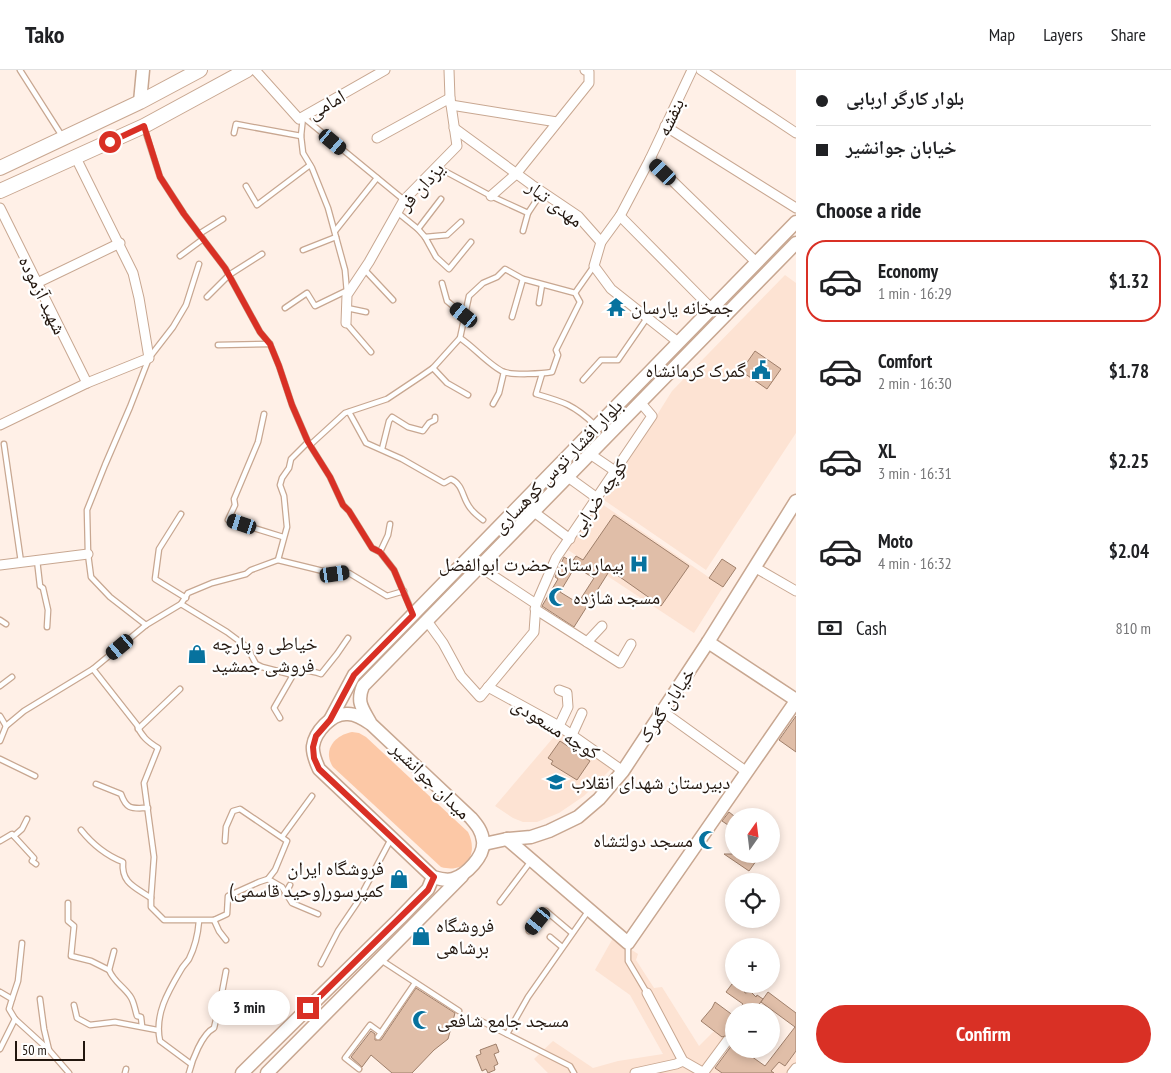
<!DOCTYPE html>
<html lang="en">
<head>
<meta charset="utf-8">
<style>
	:root { --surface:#fff; --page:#f2f2f2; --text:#202124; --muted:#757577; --line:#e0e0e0; --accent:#d93025 }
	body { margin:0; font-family:"PT Sans Narrow","Noto Naskh Arabic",sans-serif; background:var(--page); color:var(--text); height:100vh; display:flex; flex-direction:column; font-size:19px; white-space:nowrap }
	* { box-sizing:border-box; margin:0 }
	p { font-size:16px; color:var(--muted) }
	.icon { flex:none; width:28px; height:28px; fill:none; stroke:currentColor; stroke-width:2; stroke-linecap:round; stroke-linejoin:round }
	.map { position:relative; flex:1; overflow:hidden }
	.details { display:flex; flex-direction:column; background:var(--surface); width:375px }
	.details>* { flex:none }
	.hud { display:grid; align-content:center; height:110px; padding:0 20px; background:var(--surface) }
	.needle { width:32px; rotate:14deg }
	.tools { position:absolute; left:725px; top:738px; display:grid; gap:10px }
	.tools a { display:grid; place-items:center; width:55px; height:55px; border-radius:50%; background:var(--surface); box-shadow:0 2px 8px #0003; font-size:25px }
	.scale { position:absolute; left:15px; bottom:12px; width:70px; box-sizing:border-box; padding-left:5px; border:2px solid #22160e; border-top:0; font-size:14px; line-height:18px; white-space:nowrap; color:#22160e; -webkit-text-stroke:4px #fff; paint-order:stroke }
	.end { position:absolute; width:22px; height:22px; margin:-11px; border:6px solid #d93025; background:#fff; box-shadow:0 0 0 2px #fff }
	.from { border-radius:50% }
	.bubble { position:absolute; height:35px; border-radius:18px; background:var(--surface); box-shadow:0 2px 8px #0003; font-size:16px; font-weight:700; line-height:35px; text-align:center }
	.car { position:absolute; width:15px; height:30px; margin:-15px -8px; border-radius:6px; box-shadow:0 0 4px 1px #0007; background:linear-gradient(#222 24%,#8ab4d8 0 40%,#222 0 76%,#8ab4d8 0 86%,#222 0) }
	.hud b { display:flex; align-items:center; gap:18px; height:48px; font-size:19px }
	.hud b+b { border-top:1px solid var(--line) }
	.hud i { width:12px; height:12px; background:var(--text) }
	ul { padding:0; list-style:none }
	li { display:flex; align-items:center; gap:15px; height:82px; margin:0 10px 8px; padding:0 10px; border:2px solid transparent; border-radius:20px }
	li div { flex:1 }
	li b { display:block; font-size:19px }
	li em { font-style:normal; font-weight:700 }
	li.active { border-color:var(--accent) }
	li>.icon { width:45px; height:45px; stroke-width:1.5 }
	h2 { padding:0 20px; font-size:22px; line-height:60px }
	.pay { display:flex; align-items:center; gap:12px; height:55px; padding:0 20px; font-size:19px }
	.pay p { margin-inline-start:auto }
	.primary-button { display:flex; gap:10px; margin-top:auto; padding:10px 20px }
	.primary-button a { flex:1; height:58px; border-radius:30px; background:var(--accent); color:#fff; font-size:20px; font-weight:700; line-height:58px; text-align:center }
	header { display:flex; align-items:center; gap:30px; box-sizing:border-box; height:70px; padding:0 25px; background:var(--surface); border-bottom:1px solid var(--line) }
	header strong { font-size:24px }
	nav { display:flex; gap:28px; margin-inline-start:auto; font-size:18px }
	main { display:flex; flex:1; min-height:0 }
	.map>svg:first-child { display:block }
</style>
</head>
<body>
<header>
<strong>Tako</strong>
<nav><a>Map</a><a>Layers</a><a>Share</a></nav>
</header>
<main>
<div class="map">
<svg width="796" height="1003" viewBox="0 0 796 1003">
	<rect width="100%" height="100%" fill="#fff0e7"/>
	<!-- built -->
	<g fill="#fde3d3">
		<polygon points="785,205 796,213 796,363 706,500 604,430 672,321"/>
		<polygon points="599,432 723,517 694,563 568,480"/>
		<polygon points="558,662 612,698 584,726 559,743 537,752 523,752 513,748 495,736"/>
		<polygon points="613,868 638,884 636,890 654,918 662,917 699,976 714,961 731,973 714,997 722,1003 548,1003 534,989 553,971 593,998 618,991 663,984 630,925 595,900"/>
		<polygon points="796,981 796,1003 769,1003 779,992 785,996"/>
	</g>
	<!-- green -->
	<path fill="#fcc8a6" d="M352,662L359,663L366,667L468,762C479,784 466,804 441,797L333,697C322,680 335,665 352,662Z"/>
	<!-- building -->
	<g fill="#e0bea8" stroke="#9f7f6a" fill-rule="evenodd">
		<polygon points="755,281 781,299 767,319 741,301"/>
		<path d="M614,445L689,496L661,536L610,500L574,557L542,536L558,509L555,507L564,487L572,492L576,486L583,490ZM575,497L594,508L578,533L560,522Z"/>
		<polygon points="722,489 736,498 723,517 709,508"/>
		<polygon points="796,646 796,682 779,670"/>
		<polygon points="560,671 590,691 577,710 551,694 553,691 548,688"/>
		<polygon points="729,742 734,746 734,759 722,751"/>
		<polygon points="724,784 761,784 749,801"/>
		<polygon points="732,914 743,917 745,923 751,922 756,927 757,925 763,929 754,941 737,941 743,934 726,922"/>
		<polygon points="416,918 455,943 448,969 434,980 412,1003 392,1003 371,985 362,997 351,987 371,961 375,964 375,970 381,970"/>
		<polygon points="768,922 796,943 796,981 785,996 779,992 771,1001 774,1003 722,1003 715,998 732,975 733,969 728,965 722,967 701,951 712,938 715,932 734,946 734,979 741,979 765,996 795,957 761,932"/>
		<polygon points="496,974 499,982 494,984 498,994 494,996 495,1000 488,1003 486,999 482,1001 476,986 481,984 480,980"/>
	</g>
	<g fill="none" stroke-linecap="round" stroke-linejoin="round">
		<!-- lane casing -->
		<g stroke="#c8a791" stroke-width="7">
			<g id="lane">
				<polyline points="20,0 62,66"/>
				<polyline points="303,47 301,66 303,83 312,98 328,138 345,200 347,223"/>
				<polyline points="303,47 404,130"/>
				<polyline points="144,57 160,107 184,144 225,198 260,262 270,274 279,296 292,335 308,372 330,407 343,435 349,441 372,478 380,482 394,500 412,542"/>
				<polyline points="234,63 236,54 301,66"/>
				<polyline points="437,97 491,126 528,143 542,122"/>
				<polyline points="246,116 257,135 310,95"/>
				<polyline points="397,142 418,159 425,167 436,187 449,199 471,172"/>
				<polyline points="418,159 441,129"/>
				<polyline points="335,161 377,108"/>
				<polyline points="523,161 528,143"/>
				<polyline points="199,164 223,149"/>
				<polyline points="425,167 447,165 461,152"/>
				<polyline points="303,180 336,167"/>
				<polyline points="180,186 203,169"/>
				<polyline points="364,199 393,230"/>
				<path d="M505,199L523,209L575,223L580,232L556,280L558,285L552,302C542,304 513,305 504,302C491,297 474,277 460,268L469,226L483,213L497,207Z"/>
				<polyline points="442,213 447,231 464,245"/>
				<polyline points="575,223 594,196"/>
				<polyline points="207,227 229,205 262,184"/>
				<polyline points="539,233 542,215"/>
				<polyline points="285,238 307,223 315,236 346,221"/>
				<polyline points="347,238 366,242"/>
				<polyline points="512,247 523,209"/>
				<polyline points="346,253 371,282"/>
				<polyline points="218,275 270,274"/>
				<polyline points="433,298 447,313 468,325"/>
				<path d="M542,304L536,324C564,332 574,335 595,355"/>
				<polyline points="583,310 601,290 618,290 647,248"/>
				<polyline points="493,334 499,323 504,302"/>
				<path d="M349,342L366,373L402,389L444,413L451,409C464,415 462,429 471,439C474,443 479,447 483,450"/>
				<polyline points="264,344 258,372 234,429 235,435 228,450 283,467"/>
				<polyline points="4,374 21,492"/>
				<polyline points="310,375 345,343 387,329 420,307 433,298 460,268"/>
				<polyline points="382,379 389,351 392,347 408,357 423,361 429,353 435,350 435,347"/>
				<polyline points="181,444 159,479 155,509 186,528"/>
				<polyline points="380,482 388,465 390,454"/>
				<polyline points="37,490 40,516 43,518 48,540 47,557"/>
				<polyline points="278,490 287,457 284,426 280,415 282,408 289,398 291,389 308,372"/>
				<polyline points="181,534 227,562 247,577 256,594 262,597 293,605"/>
				<polyline points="0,550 6,554"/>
				<polyline points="146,555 110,527 91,507 88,484 87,440 105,395 130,337 149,288 173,257 186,235 199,194"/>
				<path d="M93,599L137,655C141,666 148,672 158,678L144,713L154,787L151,828V837L164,850H214L227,844L228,826L259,812L268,809L282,817L292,833L318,844"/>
				<polyline points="0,616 12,607"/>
				<polyline points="0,646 6,656"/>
				<path d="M280,648L274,638L293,605C301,598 312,601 321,604L337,584L348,568"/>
				<polyline points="138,659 180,619"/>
				<polyline points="0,671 6,656 24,641 93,599 146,555 181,534 188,523 212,513 246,504 251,500 278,490 335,504 349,503 387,526 404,521"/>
				<polyline points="0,689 35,706"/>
				<path d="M96,714L121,724C127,741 133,738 148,738"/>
				<path d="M81,760C93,775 105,785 123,792C121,813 135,817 151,828"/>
				<polyline points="14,766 22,759 27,749"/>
				<polyline points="282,767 312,726"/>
				<polyline points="0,771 12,764 34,788 32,791 36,794"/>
				<polyline points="225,771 226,757 233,741 240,739 287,771 275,800 268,809"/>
				<polyline points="285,824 290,815"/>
				<polyline points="500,832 531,791"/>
				<polyline points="68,833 68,851 74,856 71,886 91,891 109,900"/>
				<polyline points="214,850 219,861 226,870"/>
				<polyline points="529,861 546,841 572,863"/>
				<polyline points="550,867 562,877"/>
				<polyline points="628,875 628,891 647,923"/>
				<path d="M114,881L109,900C114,912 123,916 130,926C134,931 135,940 137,946L141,947L142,956"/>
				<polyline points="381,890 459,941"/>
				<polyline points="321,894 338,861 357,833 391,769"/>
				<polyline points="0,922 12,929 9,939 15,949 49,980 69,1003"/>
				<polyline points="12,929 18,911 22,873"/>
				<polyline points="40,929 44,959 49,980"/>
				<polyline points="74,935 77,948 90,955 115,952 157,960"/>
				<polyline points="481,951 570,996 574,1003"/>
				<polyline points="507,964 528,927 589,840"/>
				<polyline points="378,967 415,913"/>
				<polyline points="0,979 15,949"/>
				<path d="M191,994L160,971C154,944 169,920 182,898C184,895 187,892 189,889C195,877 198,864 199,851"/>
				<polyline points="359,999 345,988 370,955 381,963"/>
				<polyline points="125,1003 126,999"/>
				<path d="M189,1003C192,990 202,964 214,958L220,933L226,901"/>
			</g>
		</g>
		<!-- street casing -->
		<g stroke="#c8a791" stroke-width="11">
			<g id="street">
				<polyline points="255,0 299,49 385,0"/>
				<polyline points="701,0 796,63"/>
				<polyline points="451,35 557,52"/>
				<polyline points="665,56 796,138"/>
				<polyline points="454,58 532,115 578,146 601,172 594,196 611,219 678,272"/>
				<polyline points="377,68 450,28"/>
				<polyline points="650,89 756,192"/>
				<polyline points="491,126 516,104 589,13 589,2 585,0"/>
				<polyline points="0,138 87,313"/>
				<polyline points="620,146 711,238"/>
				<polyline points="601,172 620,146 650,89 692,0"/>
				<polyline points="37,213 120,173"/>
				<polyline points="346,253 347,225 369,192 404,130 457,76 450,28 449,0"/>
				<polyline points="0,355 87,313 149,288 139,228 133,203 76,88"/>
				<polyline points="590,384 615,401"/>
				<polyline points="568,407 597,428"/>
				<polyline points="534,442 570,469"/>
				<polyline points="0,495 88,484"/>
				<polyline points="480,497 536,534"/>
				<polyline points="756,498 796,521"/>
				<polyline points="535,539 620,593 631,574"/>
				<polyline points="427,551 443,573 461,606 480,627 534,562 536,534 556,488 652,346 640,332"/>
				<polyline points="587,572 602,556"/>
				<polyline points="488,617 559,656 623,701"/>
				<polyline points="662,641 747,702"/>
				<polyline points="559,656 568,637 567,623 559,620"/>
				<polyline points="572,665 582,643"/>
				<polyline points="647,923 683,991 704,1003"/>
				<polyline points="704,1002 727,971"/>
				<polyline points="635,1003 676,994 683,991"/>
				<polyline points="792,1003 796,998"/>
			</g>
		</g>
		<!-- secondary casing -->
		<g stroke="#c8a791" stroke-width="15">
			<g id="secondary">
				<polyline points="140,32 143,0"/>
				<polyline points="708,572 796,630"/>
				<polyline points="330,650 354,605 796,152"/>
				<path d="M371,654C364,649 355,643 346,644C331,644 315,662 313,676C312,684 316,692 319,699L433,807C440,809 446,811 453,809C466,805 485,786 483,771C482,761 477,755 471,748L371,654C363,639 356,633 363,616L796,173"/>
				<polyline points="507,769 628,873 796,631"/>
				<polyline points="484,774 507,769 531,767 549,761 578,747 599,729 623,701 708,572 796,431"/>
				<polyline points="242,1003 400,848 428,819 433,807"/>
				<polyline points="267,1003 462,806"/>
			</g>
		</g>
		<!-- primary casing -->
		<g stroke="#c8a791" stroke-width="16">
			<g id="primary">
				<polyline points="0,98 140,32 200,0"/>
				<polyline points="0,121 144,56 247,0"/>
			</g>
		</g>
		<!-- lane -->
		<use href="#lane" stroke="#fff" stroke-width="4.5"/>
		<!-- street -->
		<use href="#street" stroke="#fff" stroke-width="9"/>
		<!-- secondary -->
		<use href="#secondary" stroke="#fff" stroke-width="12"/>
		<!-- primary -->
		<use href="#primary" stroke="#fff" stroke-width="14"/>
	</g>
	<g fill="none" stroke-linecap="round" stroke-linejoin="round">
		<!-- route -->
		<polyline stroke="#d93025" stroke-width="6" points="110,72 144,56 160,107 184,144 225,198 260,262 270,274 279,296 292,335 308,372 330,407 343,435 349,441 372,478 380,482 394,500 413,545 354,605 330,650 316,666 313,677 314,688 319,699 434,807 428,820 308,938"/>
	</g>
	<!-- icons -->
	<defs>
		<g id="temple-bare" transform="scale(1.5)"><path d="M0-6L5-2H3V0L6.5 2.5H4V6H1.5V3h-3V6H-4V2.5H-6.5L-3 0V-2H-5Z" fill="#07729e" stroke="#fff" stroke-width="2.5" paint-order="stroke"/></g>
		<g id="civic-bare" transform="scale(1.5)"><path d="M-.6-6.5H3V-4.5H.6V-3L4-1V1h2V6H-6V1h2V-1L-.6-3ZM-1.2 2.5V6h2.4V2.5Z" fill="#07729e" stroke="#fff" stroke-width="2.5" paint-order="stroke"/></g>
		<g id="hospital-bare" transform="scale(1.5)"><path d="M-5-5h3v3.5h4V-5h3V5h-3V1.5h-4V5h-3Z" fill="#07729e" stroke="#fff" stroke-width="2.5" paint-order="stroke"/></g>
		<g id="mosque-bare" transform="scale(1.5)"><path d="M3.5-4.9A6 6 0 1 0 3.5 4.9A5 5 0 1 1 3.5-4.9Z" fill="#07729e" stroke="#fff" stroke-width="2.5" paint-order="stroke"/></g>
		<g id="shop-bare" transform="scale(1.5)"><path d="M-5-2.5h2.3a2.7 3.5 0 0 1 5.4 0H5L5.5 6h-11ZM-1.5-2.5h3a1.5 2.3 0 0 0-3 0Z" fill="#07729e" stroke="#fff" stroke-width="2.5" paint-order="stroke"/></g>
		<g id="school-bare" transform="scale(1.5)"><path d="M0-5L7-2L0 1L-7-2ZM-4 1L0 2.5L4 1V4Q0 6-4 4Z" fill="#07729e" stroke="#fff" stroke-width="2.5" paint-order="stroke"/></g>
	</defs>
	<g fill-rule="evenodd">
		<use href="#temple-bare" x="616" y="237"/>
		<use href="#civic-bare" x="761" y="300"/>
		<use href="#hospital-bare" x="639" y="494"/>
		<use href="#mosque-bare" x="558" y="527"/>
		<use href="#shop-bare" x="197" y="584"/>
		<use href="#school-bare" x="556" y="712"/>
		<use href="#mosque-bare" x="708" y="770"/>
		<use href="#shop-bare" x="399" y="809"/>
		<use href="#shop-bare" x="421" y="866"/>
		<use href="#mosque-bare" x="422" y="950"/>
	</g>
	<g text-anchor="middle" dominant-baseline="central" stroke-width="4.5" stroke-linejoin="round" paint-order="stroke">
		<!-- street labels -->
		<g font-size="19" fill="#22160e" stroke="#fff">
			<text transform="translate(326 34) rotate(-30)">امامی</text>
			<text transform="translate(670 47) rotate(-65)">بنفشه</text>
			<text transform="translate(421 116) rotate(-48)">یزدان فر</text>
			<text transform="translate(555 133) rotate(37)">مهدی تبار</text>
			<text transform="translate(43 225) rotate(64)">شهید آزموده</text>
			<text transform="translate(557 396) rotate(-46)">بلوار افشار توس کوهساری</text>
			<text transform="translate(598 427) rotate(-56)">کوچه ضرابی</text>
			<text transform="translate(666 635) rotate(-56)">خیابان گمرک</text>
			<text transform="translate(556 658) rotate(32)">کوچه مسعودی</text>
			<text transform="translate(431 710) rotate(44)">میدان جوانشیر</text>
		</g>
		<!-- poi labels -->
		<g font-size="19" fill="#22160e" stroke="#fff" text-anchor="start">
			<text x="631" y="237">جمخانه یارسان</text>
			<text x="746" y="300" text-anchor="end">گمرک کرمانشاه</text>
			<text x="624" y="494" text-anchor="end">بیمارستان حضرت ابوالفضل</text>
			<text x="573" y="527">مسجد شازده</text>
			<text x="212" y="573">خیاطی ‌‌و‌ پارچه<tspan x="212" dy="22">فروشی جمشید</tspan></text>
			<text x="571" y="712">دبیرستان شهدای انقلاب</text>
			<text x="693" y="770" text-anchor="end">مسجد دولتشاه</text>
			<text x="384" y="798" text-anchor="end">فروشگاه ایران<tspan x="384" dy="22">کمپرسور(وحید قاسمی)</tspan></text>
			<text x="436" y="855">فروشگاه<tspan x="436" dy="22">برشاهی</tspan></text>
			<text x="437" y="950">مسجد جامع شافعی</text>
		</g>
	</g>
</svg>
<div class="tools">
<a><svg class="needle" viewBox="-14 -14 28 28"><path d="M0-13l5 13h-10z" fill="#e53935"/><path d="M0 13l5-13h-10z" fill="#757577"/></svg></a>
<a><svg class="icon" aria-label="locate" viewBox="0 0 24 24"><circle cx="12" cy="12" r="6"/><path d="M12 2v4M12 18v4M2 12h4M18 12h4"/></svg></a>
<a>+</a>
<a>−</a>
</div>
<div class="scale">50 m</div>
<i class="end from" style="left:110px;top:72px"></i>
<i class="end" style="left:308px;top:938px"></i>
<div class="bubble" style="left:208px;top:920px;width:82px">3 min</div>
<i class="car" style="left:333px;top:72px;rotate:130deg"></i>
<i class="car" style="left:663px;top:102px;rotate:314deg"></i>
<i class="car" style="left:464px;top:245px;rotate:309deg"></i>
<i class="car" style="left:242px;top:454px;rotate:288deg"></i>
<i class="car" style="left:335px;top:504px;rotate:82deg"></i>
<i class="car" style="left:120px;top:577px;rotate:230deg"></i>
<i class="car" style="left:538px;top:851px;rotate:219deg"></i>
</div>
<section class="details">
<div class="hud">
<b><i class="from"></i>بلوار کارگر اربابی</b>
<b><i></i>خیابان جوانشیر</b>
</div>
<h2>Choose a ride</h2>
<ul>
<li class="active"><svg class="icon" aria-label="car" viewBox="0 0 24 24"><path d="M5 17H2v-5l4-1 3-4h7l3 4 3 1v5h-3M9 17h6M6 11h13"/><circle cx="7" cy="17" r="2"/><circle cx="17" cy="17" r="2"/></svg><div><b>Economy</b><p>1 min · 16:29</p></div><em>$1.32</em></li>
<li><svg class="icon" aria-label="car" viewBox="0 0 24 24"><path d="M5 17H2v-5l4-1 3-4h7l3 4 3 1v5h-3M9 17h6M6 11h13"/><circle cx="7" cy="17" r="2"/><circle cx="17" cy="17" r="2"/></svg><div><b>Comfort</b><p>2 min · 16:30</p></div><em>$1.78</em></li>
<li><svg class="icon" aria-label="car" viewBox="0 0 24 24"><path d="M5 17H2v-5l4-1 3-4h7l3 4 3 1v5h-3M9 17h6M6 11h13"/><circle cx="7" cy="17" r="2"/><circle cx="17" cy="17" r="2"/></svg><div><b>XL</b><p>3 min · 16:31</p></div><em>$2.25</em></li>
<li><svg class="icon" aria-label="car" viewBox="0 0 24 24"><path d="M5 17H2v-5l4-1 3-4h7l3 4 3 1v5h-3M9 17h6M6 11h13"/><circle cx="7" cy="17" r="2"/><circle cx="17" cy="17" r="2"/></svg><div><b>Moto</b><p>4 min · 16:32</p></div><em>$2.04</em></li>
</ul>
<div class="pay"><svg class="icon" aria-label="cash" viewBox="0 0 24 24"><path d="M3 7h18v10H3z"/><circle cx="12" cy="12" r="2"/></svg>Cash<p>810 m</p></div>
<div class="primary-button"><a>Confirm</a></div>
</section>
</main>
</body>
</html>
